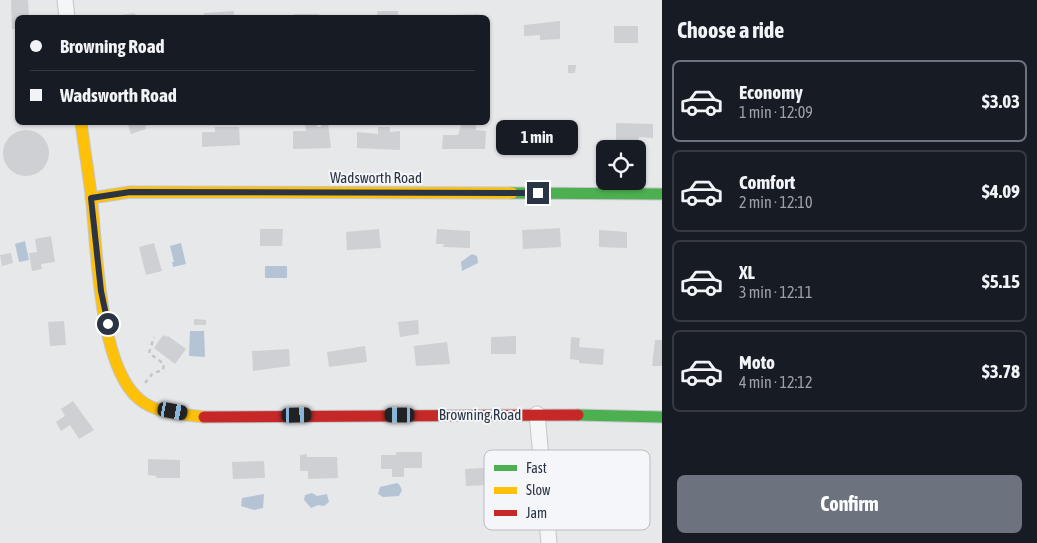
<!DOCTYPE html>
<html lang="en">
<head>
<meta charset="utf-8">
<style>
	:root { --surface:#171b24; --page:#20242c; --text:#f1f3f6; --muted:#9ea1a6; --line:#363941; --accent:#6c737f }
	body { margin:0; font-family:"Asap Condensed",sans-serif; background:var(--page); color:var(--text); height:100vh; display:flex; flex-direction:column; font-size:19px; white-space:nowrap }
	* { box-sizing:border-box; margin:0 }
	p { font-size:16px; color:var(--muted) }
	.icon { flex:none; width:28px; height:28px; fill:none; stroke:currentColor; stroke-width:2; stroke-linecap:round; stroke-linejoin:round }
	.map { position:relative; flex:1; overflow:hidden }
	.drawer { display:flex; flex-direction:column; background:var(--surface); width:375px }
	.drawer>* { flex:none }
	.banner { position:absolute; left:15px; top:15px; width:475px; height:110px; border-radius:8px; box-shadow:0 1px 4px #0004; display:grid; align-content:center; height:110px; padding:0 15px; background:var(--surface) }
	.buttons { position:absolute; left:596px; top:140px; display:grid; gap:10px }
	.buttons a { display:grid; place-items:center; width:50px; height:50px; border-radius:8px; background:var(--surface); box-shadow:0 1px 4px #0004; font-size:25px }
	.end { position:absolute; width:22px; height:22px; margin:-11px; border:6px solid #2b3445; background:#fff; box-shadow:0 0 0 2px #fff }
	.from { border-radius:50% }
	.bubble { position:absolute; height:35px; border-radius:8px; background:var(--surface); box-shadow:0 1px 4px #0004; font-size:16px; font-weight:700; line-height:35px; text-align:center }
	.car { position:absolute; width:15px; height:30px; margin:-15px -8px; border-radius:6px; box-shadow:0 0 4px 1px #0007; background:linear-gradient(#222 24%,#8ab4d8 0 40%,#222 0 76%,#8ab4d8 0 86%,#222 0) }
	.banner b { display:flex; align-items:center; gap:18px; height:48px; font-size:19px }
	.banner b+b { border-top:1px solid var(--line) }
	.banner i { width:12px; height:12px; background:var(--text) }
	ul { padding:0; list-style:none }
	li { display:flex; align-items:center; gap:15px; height:82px; margin:0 10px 8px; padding:0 5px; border:2px solid var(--line); border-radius:8px }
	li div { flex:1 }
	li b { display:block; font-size:19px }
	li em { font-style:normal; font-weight:700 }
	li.active { border-color:var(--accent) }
	li>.icon { width:45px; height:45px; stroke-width:1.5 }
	h2 { padding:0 15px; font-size:22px; line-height:60px }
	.action { display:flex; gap:10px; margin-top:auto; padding:10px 15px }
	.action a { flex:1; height:58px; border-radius:8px; background:var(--accent); color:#fff; font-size:20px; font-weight:700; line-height:58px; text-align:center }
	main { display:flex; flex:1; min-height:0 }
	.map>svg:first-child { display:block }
</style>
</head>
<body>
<main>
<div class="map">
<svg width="662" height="543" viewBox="0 0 662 543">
	<rect width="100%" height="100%" fill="#e6e8ea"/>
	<!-- water -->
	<g fill="#b4c4d5">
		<polygon points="25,241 29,260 19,262 15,244"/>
		<polygon points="181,243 186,264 173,267 172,262 174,262 170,246"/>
		<polygon points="472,254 477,256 478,263 462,271 461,262"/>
		<rect x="265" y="266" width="22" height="12"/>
		<polygon points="190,331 204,331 205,357 189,356"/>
		<polygon points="397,483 399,484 402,490 399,496 383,497 378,494 380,487"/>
		<polygon points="312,493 317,496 327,494 329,502 324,506 318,505 311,508 304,500 305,495"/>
		<polygon points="264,494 263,508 254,510 241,506 242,498"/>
	</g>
	<!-- building -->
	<g fill="#ced0d3">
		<polygon points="11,0 28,0 29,18 18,18 18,29 12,29"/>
		<polygon points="234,11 234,18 204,18 204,13"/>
		<rect x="377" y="11" width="21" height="7"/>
		<polygon points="135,13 136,18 114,18 114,16"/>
		<polygon points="294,14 319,14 318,18 293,18"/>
		<polygon points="479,14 479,18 452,18 452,15"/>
		<polygon points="560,21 560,39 540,40 540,35 524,36 524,25"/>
		<rect x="614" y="26" width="24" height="17"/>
		<polygon points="568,65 576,65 575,73 568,73"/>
		<polygon points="127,122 154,122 154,123 145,126 146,129 131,134"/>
		<polygon points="462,122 476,122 476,130 486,131 485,149 442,149 443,135 458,135"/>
		<polygon points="328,123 331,148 293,149 293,131 306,131 305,124 317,124 317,127 321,127 321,124"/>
		<polygon points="616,123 653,124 653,138 639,137 638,142 616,141"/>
		<polygon points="215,127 239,127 240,145 202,147 202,132 215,132"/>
		<polygon points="378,127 390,127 390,132 400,131 400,150 357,148 357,132 378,134"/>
		<circle cx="26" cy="153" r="23"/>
		<polygon points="555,131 556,153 540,153 540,149 521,149 521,132"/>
		<polygon points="560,228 561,247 523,249 522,230"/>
		<polygon points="260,229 283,229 282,246 260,246"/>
		<polygon points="379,229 381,248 347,250 346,232"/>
		<polygon points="437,229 470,231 470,248 443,247 444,244 436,244"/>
		<polygon points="599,230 627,232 627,248 599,247"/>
		<polygon points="51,236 55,262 41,264 42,269 32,271 29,253 37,252 35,239"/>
		<polygon points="154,243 162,271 146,275 139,247"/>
		<polygon points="11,253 13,263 2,266 0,255"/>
		<polygon points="194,319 206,320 206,325 194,325"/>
		<polygon points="418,320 419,334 400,337 398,322"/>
		<polygon points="64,321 66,345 50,346 48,322"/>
		<polygon points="163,335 167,337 168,336 186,349 175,364 154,348"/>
		<polygon points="516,336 516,354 491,354 491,337"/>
		<polygon points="571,337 580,338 579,347 604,349 603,365 579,363 579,360 570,359"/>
		<polygon points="655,340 662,340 662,366 652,366"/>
		<polygon points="447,342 450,364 416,366 414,346"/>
		<polygon points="365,346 367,362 329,367 327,352"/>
		<polygon points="289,349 290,366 253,371 252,351"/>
		<polygon points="73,401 94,430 79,439 70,425 61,431 56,422 65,416 61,409"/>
		<polygon points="396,452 422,452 422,468 404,468 404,477 392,477 392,469 381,469 381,455 396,455"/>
		<polygon points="307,454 307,457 337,457 338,478 308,479 308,471 300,471 300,455"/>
		<polygon points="148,459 180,460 180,478 156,478 157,476 148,475"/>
		<polygon points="264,461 265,478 233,479 232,462"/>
		<polygon points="510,463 511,481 497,482 498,490 487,491 487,485 466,486 465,469 499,467 499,464"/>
	</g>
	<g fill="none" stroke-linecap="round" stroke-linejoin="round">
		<!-- street casing -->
		<g stroke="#c4c6c8" stroke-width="17">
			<g id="street">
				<polyline points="65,0 67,18"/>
				<polyline points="537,414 549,543"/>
			</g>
		</g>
		<!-- fast casing -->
		<g stroke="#c4c6c8" stroke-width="13">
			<g id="fast">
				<polyline points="512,193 662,194"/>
				<polyline points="578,415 662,417"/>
			</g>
		</g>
		<!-- slow casing -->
		<g stroke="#c4c6c8" stroke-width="13">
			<g id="slow">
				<path d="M81,122C84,146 88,170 91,194C97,245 98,365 139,399C156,414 183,414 204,417"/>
				<polyline points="91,198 130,192 512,193"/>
			</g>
		</g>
		<!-- jam casing -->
		<g stroke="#c4c6c8" stroke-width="13">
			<polyline id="jam" points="204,417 578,415"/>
		</g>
		<!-- path -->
		<polyline stroke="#c5c6ca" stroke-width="2.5" stroke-dasharray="4 4" stroke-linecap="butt" points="145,383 153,373 163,370 164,364 149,353 154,337"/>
		<!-- street -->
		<use href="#street" stroke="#f5f6f7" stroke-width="15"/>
		<!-- fast -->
		<use href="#fast" stroke="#4caf50" stroke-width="11"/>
		<!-- slow -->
		<use href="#slow" stroke="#ffc107" stroke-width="11"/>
		<!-- jam -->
		<use href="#jam" stroke="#c62828" stroke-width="11"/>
	</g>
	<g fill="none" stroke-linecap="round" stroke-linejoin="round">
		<!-- route -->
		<polyline stroke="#2b3445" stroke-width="6" points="108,324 101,291 91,198 130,192 538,193"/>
	</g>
	<g text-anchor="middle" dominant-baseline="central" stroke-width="4" stroke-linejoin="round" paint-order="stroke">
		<!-- street labels -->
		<g font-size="15" fill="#2b3445" stroke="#f4f6f9">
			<text x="376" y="177">Wadsworth Road</text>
			<text x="480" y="414">Browning Road</text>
		</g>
	</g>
	<!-- legend -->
	<rect x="484" y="450" width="166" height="80" rx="8" fill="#f4f6f9" stroke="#b8bcc3" stroke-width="1"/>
	<rect x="494" y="465" width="23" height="6" fill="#4caf50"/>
	<rect x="494" y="487" width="23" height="7" fill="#ffc107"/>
	<rect x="494" y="510" width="23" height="6" fill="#c62828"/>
	<g font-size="14" fill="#2b3445">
		<text x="526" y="473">Fast</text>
		<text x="526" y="495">Slow</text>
		<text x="526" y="518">Jam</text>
	</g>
</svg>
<div class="buttons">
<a><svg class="icon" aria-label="locate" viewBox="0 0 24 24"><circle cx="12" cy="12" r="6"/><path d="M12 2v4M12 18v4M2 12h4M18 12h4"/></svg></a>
</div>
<i class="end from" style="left:108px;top:324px"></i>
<i class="end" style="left:538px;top:193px"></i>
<div class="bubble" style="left:496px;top:120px;width:82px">1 min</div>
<i class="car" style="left:173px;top:411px;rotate:100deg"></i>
<i class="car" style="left:297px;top:415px;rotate:89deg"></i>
<i class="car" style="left:400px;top:415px;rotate:270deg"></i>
<div class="banner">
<b><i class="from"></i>Browning Road</b>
<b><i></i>Wadsworth Road</b>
</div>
</div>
<section class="drawer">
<h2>Choose a ride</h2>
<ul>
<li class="active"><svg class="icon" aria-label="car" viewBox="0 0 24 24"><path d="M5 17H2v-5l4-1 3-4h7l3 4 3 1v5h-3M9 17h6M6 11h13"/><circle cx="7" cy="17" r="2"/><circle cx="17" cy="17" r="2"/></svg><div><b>Economy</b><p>1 min · 12:09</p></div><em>$3.03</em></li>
<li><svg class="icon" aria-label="car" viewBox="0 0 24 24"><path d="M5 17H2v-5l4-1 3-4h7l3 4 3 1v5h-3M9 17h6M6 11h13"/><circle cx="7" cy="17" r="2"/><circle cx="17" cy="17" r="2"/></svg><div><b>Comfort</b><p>2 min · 12:10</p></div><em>$4.09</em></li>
<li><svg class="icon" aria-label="car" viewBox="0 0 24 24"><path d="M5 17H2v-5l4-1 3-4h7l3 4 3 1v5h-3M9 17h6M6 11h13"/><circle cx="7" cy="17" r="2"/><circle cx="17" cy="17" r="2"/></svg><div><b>XL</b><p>3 min · 12:11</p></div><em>$5.15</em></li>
<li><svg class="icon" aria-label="car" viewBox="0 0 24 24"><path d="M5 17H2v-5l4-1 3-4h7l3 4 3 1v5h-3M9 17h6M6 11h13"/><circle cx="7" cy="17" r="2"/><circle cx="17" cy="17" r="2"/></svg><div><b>Moto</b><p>4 min · 12:12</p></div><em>$3.78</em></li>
</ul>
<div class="action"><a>Confirm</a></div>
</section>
</main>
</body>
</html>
